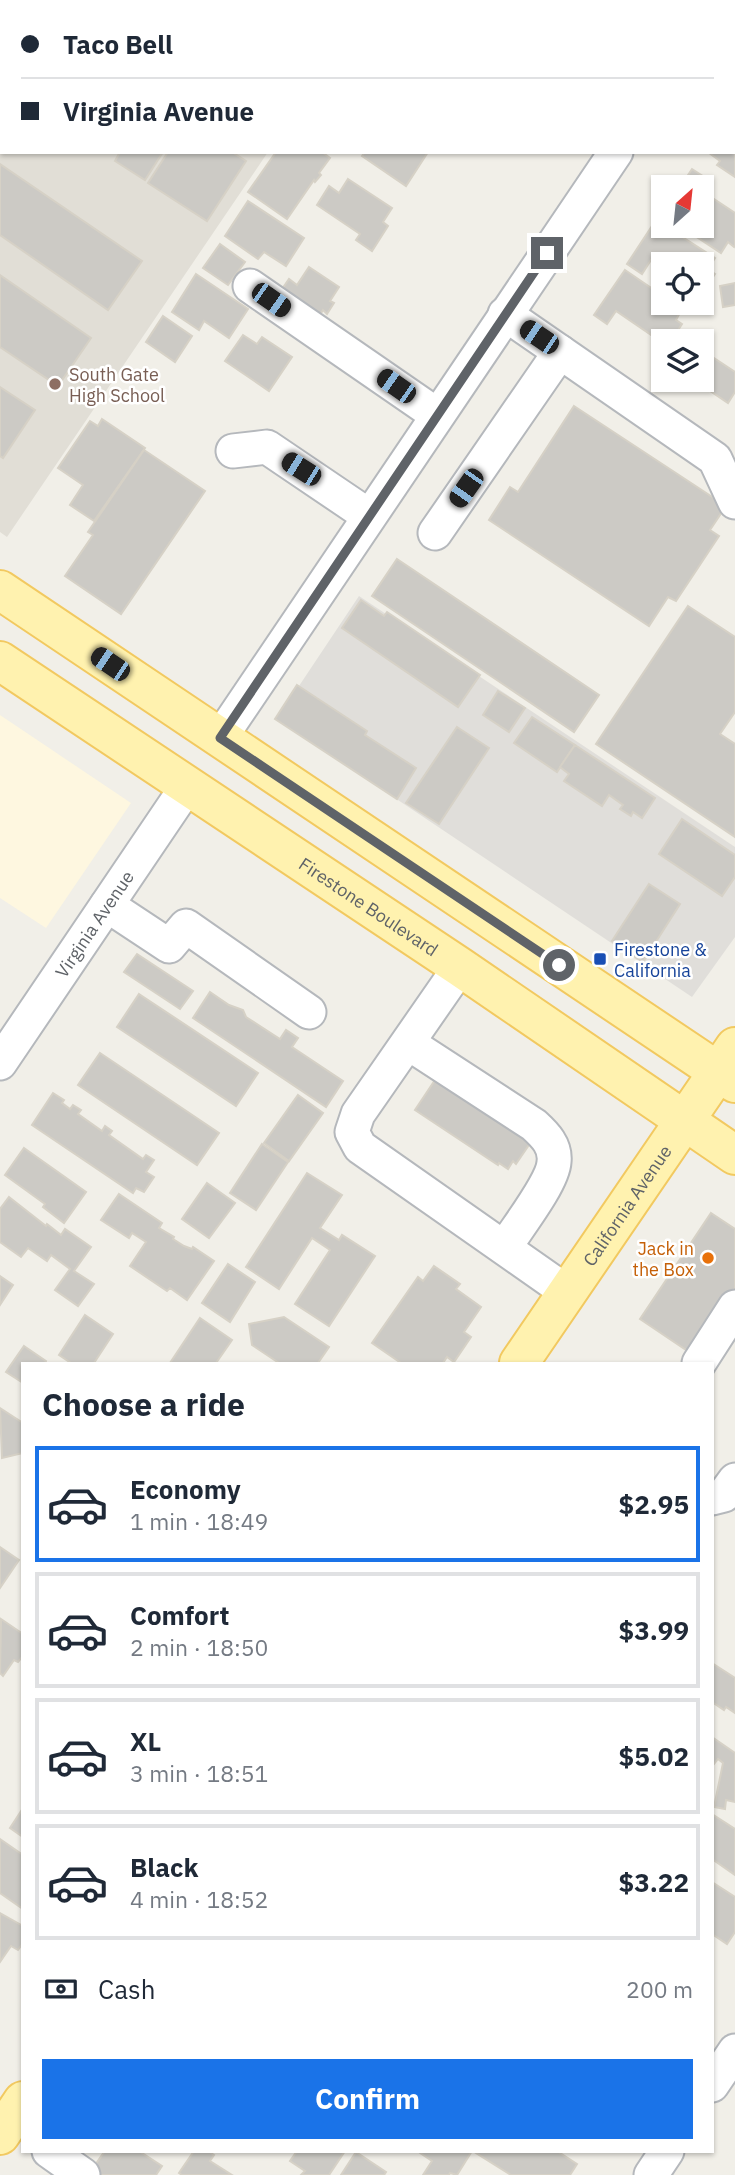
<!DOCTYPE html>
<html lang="en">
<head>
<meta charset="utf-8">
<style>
	:root { --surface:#fff; --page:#f2f2f3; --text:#1f2937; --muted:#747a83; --line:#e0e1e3; --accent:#1a73e8 }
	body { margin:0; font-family:"IBM Plex Sans",sans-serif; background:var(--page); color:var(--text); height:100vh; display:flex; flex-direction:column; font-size:26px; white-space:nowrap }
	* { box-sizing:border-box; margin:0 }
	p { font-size:23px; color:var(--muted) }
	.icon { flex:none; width:38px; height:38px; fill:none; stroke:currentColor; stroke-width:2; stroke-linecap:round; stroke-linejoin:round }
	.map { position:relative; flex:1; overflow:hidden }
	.side { position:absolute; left:21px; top:1362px; width:693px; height:791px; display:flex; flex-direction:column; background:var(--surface); border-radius:0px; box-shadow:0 2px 5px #0004 }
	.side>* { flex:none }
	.top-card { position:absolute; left:0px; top:0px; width:735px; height:154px; box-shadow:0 2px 5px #0004; display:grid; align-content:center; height:154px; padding:0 21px; background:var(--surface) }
	.needle { width:46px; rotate:27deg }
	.controls { position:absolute; left:651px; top:175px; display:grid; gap:14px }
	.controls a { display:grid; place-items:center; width:63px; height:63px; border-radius:0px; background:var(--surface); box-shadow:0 2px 5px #0004; font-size:35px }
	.end { position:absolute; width:32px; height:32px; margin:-16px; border:9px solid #5f6368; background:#fff; box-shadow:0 0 0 4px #fff }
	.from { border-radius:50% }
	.car { position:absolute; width:21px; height:42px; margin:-21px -10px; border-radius:9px; box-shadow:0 0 5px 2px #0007; background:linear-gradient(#222 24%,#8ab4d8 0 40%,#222 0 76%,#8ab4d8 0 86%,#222 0) }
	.top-card b { display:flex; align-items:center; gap:24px; height:66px; font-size:26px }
	.top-card b+b { border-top:2px solid var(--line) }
	.top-card i { width:18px; height:18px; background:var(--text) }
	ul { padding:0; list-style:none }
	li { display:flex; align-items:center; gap:21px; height:116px; margin:0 14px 10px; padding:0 7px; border:4px solid var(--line); border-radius:0px }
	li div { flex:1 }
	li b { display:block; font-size:26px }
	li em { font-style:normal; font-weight:700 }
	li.active { border-color:var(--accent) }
	li>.icon { width:63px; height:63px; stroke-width:1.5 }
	h2 { padding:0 21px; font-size:32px; line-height:84px }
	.pay { display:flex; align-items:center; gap:18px; height:77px; padding:0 21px; font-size:26px }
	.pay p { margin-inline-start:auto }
	.action { display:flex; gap:14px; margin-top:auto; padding:14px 21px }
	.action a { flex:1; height:80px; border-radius:0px; background:var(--accent); color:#fff; font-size:28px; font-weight:700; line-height:80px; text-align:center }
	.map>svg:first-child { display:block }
</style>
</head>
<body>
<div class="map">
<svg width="735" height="2175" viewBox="0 0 735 2175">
	<rect width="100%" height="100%" fill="#f1efe8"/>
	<!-- commercial -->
	<polygon fill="#fef7e0" points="0,715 131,803 46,928 0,898"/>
	<!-- industrial -->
	<polygon fill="#e0deda" points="359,596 735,847 735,937 692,997 277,719"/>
	<!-- education -->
	<polygon fill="#e1ded6" points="0,0 371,0 2,2 2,152 268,152 7,537 0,532"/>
	<!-- building -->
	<g fill="#cccac5" stroke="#d6d1c6" stroke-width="2">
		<polygon points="91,0 175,0 89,2"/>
		<polygon points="269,0 351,0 353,1 267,2"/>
		<polygon points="445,0 534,0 536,2 448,2"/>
		<polygon points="735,116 735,177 717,165 720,161 709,153 733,152"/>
		<polygon points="120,152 163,152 145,180 115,161"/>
		<polygon points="168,152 232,152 246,161 207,221 148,183"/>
		<polygon points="276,152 322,152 330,158 319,173 321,175 315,182 314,180 287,219 248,192"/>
		<polygon points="365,152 428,152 406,186 362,156"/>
		<polygon points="0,164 142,261 108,310 0,235"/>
		<polygon points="692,169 706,178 701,187 680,187"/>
		<polygon points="348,179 392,208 383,222 388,226 372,251 356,240 360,234 317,205 329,186 339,193"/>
		<polygon points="702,191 735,213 735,245 734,247 728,242 721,253 680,226 702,226"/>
		<polygon points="248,201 304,238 286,266 264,252 258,259 225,236"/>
		<polygon points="656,220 715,258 708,269 715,274 702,293 702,264 663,264 663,268 651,260 642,274 627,264"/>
		<polygon points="220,244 245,262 228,285 203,268"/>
		<polygon points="309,267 339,287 330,301 334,303 327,314 323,310 316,321 278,295 289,279 297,285"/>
		<polygon points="625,270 663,296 663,303 673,303 682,309 676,320 682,324 671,341 663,341 663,343 616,311 607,324 594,315"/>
		<polygon points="196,274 248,309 229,338 204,321 199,330 172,312"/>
		<polygon points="0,275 91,338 58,386 0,347"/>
		<polygon points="735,283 735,305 723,307 720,286"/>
		<polygon points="163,316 192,336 175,362 146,342"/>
		<polygon points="243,335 257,344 262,337 292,357 269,391 225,361"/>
		<polygon points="705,352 735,372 735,392 728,403 694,380 702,380 702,357"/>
		<polygon points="0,387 35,410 3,458 0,456"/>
		<polygon points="574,406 726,506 710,530 719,536 676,601 668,597 649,626 489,520 510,487 518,492"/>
		<polygon points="102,419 145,448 94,521 70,505 83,485 58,468 90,421 98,426"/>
		<polygon points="144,450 205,491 121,614 65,576 93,535 88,532"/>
		<polygon points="397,559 599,695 574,732 372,596"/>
		<polygon points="361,600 384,616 387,612 480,675 458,707 342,628"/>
		<polygon points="688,606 735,637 735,712 720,734 735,744 735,837 596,744"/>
		<polygon points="297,685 367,731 365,735 416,768 397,799 275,719"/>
		<polygon points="498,691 525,708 509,732 483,715"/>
		<polygon points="532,717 575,745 557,772 514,743"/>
		<polygon points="457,727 489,748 439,824 406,803"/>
		<polygon points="575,745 655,798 642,818 633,812 631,816 620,809 623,805 609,795 602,806 564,781 569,774 560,767"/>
		<polygon points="682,819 735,855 735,877 722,896 659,854"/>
		<polygon points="649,884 680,904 643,962 612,941"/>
		<polygon points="137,954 193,991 180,1009 124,972"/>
		<polygon points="210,992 229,1005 243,1010 246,1017 280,1039 286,1030 298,1038 292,1047 343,1081 326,1107 193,1018"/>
		<polygon points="139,994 258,1073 236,1106 117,1027"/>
		<polygon points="100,1053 219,1133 197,1165 78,1085"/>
		<polygon points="443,1068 531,1142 516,1164 513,1161 508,1169 499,1163 498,1165 415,1110"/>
		<polygon points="53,1093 64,1100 62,1103 70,1109 73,1105 81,1110 78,1114 102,1131 105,1126 112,1131 109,1135 143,1159 146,1155 154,1160 146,1172 154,1177 144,1192 136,1188 133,1193 32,1125"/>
		<polygon points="298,1095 323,1113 289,1161 264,1143"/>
		<polygon points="262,1144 288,1162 256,1210 230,1193"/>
		<polygon points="24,1148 86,1192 64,1223 43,1207 45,1204 5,1175"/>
		<polygon points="307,1173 342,1195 320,1228 339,1240 342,1235 375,1256 329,1326 295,1304 330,1250 312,1238 279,1289 246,1267"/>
		<polygon points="207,1183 235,1203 209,1238 182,1219"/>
		<polygon points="119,1194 162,1223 159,1228 174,1237 173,1239 184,1246 192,1249 193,1247 214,1261 187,1300 170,1288 167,1291 130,1266 146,1242 132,1233 129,1238 101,1220"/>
		<polygon points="9,1197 46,1226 47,1224 61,1235 65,1229 91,1247 74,1271 94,1284 78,1306 55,1290 70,1269 51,1255 47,1261 28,1248 21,1257 0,1242 0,1209"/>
		<polygon points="711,1213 735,1229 735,1288 698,1358 640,1319"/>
		<polygon points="228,1264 255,1282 230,1322 202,1303"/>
		<polygon points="434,1266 460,1284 456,1289 481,1307 464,1332 471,1337 454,1362 447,1357 443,1363 401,1363 372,1343 418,1277 423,1281"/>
		<polygon points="0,1276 13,1285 0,1305"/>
		<polygon points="85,1315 113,1334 94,1363 71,1363 59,1355"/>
		<polygon points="284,1317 329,1347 318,1363 279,1363 252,1345 249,1324"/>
		<polygon points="200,1318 232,1340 216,1363 170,1363"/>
		<polygon points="24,1346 46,1361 45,1363 23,1363 23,1383 6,1372"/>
		<polygon points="0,1408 23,1423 23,1453 2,1458"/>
		<polygon points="0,1547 19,1560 0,1588"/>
		<polygon points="1,1619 23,1634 23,1656 18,1662 14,1660 3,1676 0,1673"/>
		<polygon points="712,1663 735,1678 735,1713 726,1707 724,1710 712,1702"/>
		<polygon points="712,1737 735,1753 735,1802 726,1800 725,1809 714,1807 723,1763 718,1759 714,1764 712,1763"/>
		<polygon points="23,1808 23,1837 10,1828"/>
		<polygon points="712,1814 735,1829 735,1875 712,1859"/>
		<polygon points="0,1839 23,1855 23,1909 0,1893"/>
		<polygon points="712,1882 735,1897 735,1932 727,1944 712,1934"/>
		<polygon points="0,1913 23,1926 23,1943 18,1950 11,1946 0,1962"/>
		<polygon points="102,2151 139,2151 162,2166 156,2175 97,2175 91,2171 104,2152"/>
		<polygon points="194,2151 208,2151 214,2155 210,2161 232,2175 182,2175 179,2173"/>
		<polygon points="297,2151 345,2151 329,2175 301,2175 305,2171 290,2161"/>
		<polygon points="421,2151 472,2151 457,2175 450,2173 449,2175 423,2175 432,2161 420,2153"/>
		<polygon points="478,2151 557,2151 577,2164 570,2175 511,2175 476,2153"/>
		<polygon points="356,2152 386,2172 384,2175 341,2175"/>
	</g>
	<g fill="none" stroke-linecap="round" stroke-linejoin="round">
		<!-- minor casing -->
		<g stroke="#b5b8bc" stroke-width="37">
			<g id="minor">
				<polyline points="705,0 707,2"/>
				<polyline points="25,2 26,0"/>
				<polyline points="0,39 2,36"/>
				<polyline points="733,79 735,81"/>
				<polyline points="250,286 437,415"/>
				<polyline points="505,314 715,459 735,502"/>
				<polyline points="233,451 267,447 369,516"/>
				<polyline points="435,533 560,352"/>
				<polyline points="220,738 616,152"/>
				<polyline points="107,905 169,946 186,926 309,1012"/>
				<polyline points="460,967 358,1114 352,1132 360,1147 567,1292"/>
				<path d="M408,1043L534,1125C545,1135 556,1146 554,1162C553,1182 517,1228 505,1247"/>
				<path id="s1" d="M0,1063L188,785"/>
				<polyline points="699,1363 735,1307"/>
				<polyline points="712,1498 724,1495 735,1480"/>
				<polyline points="712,2085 735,2051"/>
				<polyline points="49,2151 83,2175"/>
				<polyline points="651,2175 667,2151"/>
			</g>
		</g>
		<!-- major casing -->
		<g stroke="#f2c960" stroke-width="42">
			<g id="major">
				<polyline points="0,590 735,1083"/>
				<path id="s2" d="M0,661L460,967L735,1155"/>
				<path id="s3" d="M519,1363L735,1047"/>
				<polyline points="0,2135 23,2101"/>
			</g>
		</g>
		<!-- minor -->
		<use href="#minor" stroke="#fff" stroke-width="33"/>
		<!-- major -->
		<use href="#major" stroke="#fff2af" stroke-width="38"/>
	</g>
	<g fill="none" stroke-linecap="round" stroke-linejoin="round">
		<!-- route -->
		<polyline stroke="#5f6368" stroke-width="9" points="547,253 220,738 559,965"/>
	</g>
	<!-- markers -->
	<circle fill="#8d6e63" stroke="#fff" stroke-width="2.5" cx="55" cy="384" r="7"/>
	<rect fill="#1a4fb4" stroke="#fff" stroke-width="2.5" x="593" y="952" width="14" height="14" rx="3.5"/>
	<circle fill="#e8710a" stroke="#fff" stroke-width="2.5" cx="708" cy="1258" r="7"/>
	<g text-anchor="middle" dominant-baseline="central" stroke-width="5" stroke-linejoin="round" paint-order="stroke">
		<!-- education labels -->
		<g font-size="18" fill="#785e54" stroke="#fff" text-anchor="start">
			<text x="69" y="374">South Gate<tspan x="69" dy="21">High School</tspan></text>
		</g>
		<!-- street labels -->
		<g font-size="18" fill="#5f6368" stroke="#fff">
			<text stroke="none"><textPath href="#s2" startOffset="443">Firestone Boulevard</textPath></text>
			<text stroke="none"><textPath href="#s1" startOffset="168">Virginia Avenue</textPath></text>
			<text stroke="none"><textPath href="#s3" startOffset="191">California Avenue</textPath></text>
		</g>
		<!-- transit labels -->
		<g font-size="18" fill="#164399" stroke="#fff" text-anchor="start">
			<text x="614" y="949">Firestone &amp;<tspan x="614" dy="21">California</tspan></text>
		</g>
		<!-- food labels -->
		<g font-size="18" fill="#c56008" stroke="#fff" text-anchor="end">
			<text x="694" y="1248">Jack in<tspan x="694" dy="21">the Box</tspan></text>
		</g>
	</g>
</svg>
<div class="controls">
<a><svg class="needle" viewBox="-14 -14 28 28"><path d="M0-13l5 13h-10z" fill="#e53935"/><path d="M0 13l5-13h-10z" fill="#747a83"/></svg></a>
<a><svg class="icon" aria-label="locate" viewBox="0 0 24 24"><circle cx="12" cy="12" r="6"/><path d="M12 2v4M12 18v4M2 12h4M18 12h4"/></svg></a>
<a><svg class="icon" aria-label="layers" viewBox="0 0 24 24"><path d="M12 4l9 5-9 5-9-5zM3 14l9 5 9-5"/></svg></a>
</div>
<i class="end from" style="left:559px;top:965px"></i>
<i class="end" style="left:547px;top:253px"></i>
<i class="car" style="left:271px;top:300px;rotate:125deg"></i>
<i class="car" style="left:539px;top:337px;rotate:304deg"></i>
<i class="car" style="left:396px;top:386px;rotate:305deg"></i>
<i class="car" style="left:301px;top:469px;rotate:302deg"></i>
<i class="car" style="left:466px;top:488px;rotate:215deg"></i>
<i class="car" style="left:110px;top:664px;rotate:304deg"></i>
<div class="top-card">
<b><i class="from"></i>Taco Bell</b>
<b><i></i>Virginia Avenue</b>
</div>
<section class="side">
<h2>Choose a ride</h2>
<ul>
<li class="active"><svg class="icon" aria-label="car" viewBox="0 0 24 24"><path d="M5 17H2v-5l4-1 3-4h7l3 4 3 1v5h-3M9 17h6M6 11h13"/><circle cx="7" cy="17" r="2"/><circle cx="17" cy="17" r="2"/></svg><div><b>Economy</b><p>1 min · 18:49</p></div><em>$2.95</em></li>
<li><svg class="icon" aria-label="car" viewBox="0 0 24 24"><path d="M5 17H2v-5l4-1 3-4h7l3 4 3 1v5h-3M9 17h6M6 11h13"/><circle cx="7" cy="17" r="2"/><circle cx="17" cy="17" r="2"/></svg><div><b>Comfort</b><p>2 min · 18:50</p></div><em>$3.99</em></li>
<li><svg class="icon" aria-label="car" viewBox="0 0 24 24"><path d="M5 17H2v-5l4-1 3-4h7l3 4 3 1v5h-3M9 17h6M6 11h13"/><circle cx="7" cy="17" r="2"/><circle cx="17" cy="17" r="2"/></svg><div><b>XL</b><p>3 min · 18:51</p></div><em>$5.02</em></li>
<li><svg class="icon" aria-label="car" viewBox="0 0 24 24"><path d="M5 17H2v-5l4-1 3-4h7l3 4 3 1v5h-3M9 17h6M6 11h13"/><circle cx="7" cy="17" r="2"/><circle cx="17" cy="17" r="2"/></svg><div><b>Black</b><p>4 min · 18:52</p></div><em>$3.22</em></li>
</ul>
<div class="pay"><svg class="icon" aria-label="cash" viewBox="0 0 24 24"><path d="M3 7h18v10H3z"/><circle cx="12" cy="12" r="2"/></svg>Cash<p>200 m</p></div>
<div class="action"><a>Confirm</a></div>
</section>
</div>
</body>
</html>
